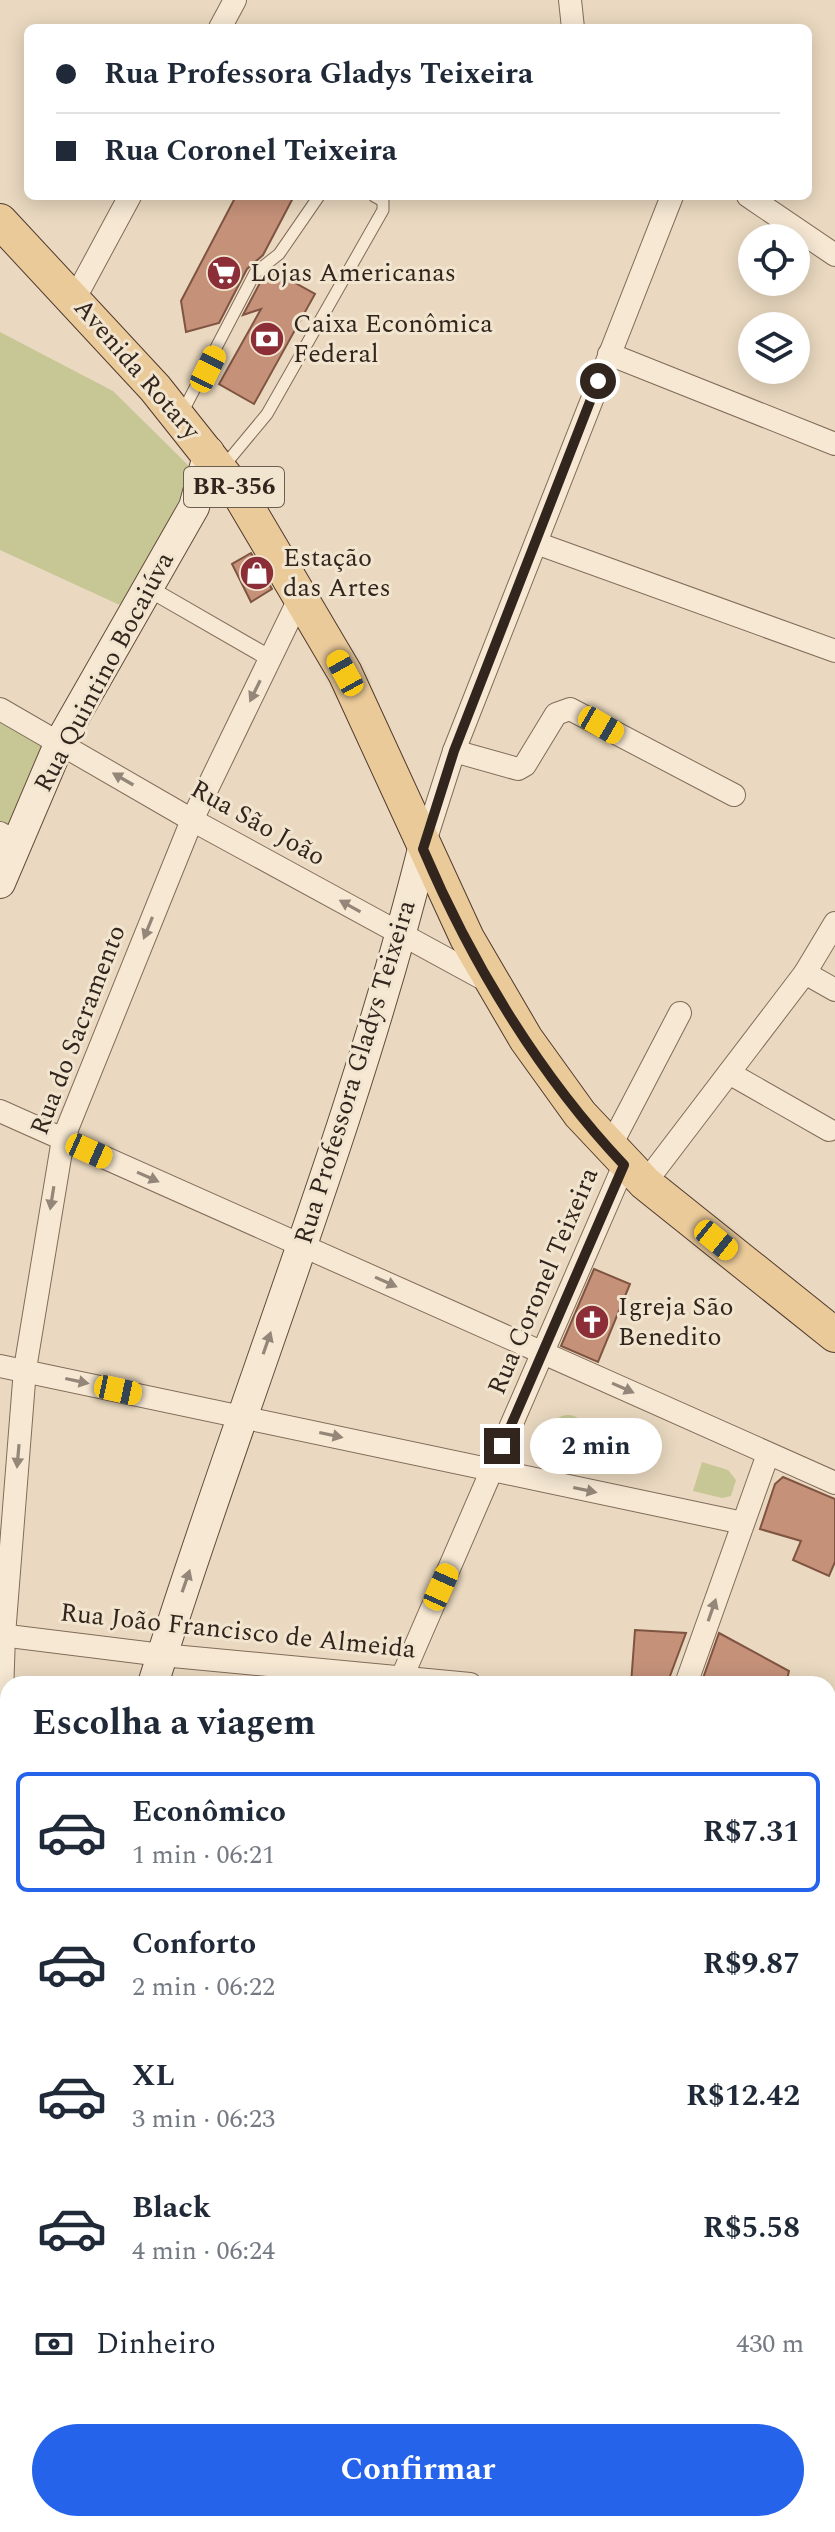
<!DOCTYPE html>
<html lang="pt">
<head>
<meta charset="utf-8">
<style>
	:root { --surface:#fff; --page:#f6f6f7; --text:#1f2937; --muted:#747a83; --line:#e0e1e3; --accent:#2563eb }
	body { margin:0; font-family:Spectral,serif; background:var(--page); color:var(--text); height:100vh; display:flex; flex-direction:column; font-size:30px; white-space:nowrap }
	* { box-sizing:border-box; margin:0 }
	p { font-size:26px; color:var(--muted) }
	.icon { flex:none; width:44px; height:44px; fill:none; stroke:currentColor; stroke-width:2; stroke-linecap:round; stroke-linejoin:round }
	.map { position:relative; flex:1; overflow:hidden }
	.sheet { position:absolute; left:0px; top:1676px; width:836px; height:856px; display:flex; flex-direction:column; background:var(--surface); border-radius:24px 24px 0 0; box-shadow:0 4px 20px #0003 }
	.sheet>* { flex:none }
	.hud { position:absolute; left:24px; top:24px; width:788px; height:176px; border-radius:12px; box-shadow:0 4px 20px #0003; display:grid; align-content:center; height:176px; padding:0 32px; background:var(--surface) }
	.fabs { position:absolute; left:738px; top:224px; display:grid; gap:16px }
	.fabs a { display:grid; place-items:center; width:72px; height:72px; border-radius:50%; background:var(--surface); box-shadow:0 4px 20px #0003; font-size:40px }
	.end { position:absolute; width:36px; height:36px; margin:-18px; border:10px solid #32251d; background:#fff; box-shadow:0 0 0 4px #fff }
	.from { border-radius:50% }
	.bubble { position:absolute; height:56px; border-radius:28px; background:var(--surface); box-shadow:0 4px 20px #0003; font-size:26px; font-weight:700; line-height:56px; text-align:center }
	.car { position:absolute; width:24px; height:48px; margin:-24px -12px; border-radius:10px; box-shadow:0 0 6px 2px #0007; background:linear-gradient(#f5c518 24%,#345 0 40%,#f5c518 0 76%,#345 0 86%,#f5c518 0) }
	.hud b { display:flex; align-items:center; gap:28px; height:76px; font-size:30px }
	.hud b+b { border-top:2px solid var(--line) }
	.hud i { width:20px; height:20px; background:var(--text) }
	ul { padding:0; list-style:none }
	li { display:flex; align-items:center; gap:24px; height:120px; margin:0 16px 12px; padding:0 16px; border:4px solid transparent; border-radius:12px }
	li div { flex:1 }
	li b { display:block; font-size:30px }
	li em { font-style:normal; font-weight:700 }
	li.current { border-color:var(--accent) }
	li>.icon { width:72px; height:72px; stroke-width:1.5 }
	h2 { padding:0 32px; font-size:36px; line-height:96px }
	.pay { display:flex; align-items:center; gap:20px; height:88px; padding:0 32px; font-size:30px }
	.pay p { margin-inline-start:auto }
	.primary-button { display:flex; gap:16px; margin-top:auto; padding:16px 32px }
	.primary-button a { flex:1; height:92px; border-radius:48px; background:var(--accent); color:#fff; font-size:32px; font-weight:700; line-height:92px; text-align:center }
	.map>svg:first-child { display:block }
</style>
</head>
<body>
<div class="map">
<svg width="835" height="2532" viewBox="0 0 835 2532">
	<rect width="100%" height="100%" fill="#ead9c0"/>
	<!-- green -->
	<g fill="#c6c795">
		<polygon points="0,332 113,391 194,471 124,607 0,550"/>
		<polygon points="0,721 49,749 16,828 0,823"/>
		<circle cx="568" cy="1432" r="17"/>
		<polygon points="702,1462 728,1470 736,1480 731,1496 722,1498 693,1491"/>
		<polygon points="0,1909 8,1912 8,2025 0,2043"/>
	</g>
	<!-- water -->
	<polygon fill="#a3bcb2" stroke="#6b897f" stroke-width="2" points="0,2203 8,2208 8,2524 828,2524 828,2519 835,2521 835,2532 0,2532"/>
	<!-- building -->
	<g fill="#c59179" stroke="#7f5441" stroke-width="2">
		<polygon points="236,196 294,196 263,255 247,269 219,323 186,332 181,301"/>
		<polygon points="272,270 315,294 254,404 219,384 261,309 243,315 262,279"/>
		<polygon points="251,553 272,589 251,602 232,564"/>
		<polygon points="594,1269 630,1284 598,1362 561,1346"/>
		<polygon points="636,1433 656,1444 650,1456 630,1446"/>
		<polygon points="783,1477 835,1499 835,1562 829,1576 793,1560 801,1541 760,1529 775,1484"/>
		<polygon points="635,1630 686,1633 667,1684 631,1684"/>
		<polygon points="719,1633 789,1671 786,1684 701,1684"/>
	</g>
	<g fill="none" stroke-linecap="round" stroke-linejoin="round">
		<!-- service casing -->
		<g stroke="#826b5a" stroke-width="13">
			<g id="service">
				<polyline points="182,413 255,273 279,254 319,196"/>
				<polyline points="223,467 267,414 383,210 383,201 374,196"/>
			</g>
		</g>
		<!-- pedestrian casing -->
		<g stroke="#826b5a" stroke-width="18">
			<polyline id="pedestrian" points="146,587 271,659"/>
		</g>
		<!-- minor casing -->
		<g stroke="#826b5a" stroke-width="24">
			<g id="minor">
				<polyline points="570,0 573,28"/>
				<polyline points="220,28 235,0"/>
				<polyline points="748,196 835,255"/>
				<polyline points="75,298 130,196"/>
				<polyline points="609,354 835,444"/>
				<polyline points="536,543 835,651"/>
				<polyline points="0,709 192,820 491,983"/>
				<polyline points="454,751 518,769 525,765 556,714 570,709 734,795"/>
				<polyline points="0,833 18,843"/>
				<polyline points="423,848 454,751 672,196"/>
				<polyline points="805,973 835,990"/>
				<polyline points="729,1073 829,1130"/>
				<polyline points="0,1111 835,1483"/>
				<polyline points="609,1149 680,1013"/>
				<polyline points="645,1183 805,973 835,923"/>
				<polyline points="0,1366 743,1523"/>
				<polyline points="0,1635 162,1655 470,1684"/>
				<polyline points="399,1684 624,1165"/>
				<polyline points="686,1684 768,1454"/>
				<polyline points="828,1735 835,1736"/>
				<polyline points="0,1755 4,1635 25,1369 63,1139 192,820 301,595"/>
				<polyline points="0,1902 8,1905"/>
				<polyline points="828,2008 835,2010"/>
				<polyline points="828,2077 835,2060"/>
				<polyline points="0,2146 8,2152"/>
				<polyline points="828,2356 835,2359"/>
				<polyline points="828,2453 835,2455"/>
			</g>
		</g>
		<!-- secondary casing -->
		<g stroke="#634c3d" stroke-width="32">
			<g id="secondary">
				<polyline points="0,883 60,742 194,507 209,452"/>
				<path d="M153,1684C240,1405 352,1133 423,849"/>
				<polyline points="0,2058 8,2042"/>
				<polyline points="828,2205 835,2208"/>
			</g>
		</g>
		<!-- primary casing -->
		<g stroke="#4f3a2e" stroke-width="36">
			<polyline id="primary" points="0,221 155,388 240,495 345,673 467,938 526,1039 580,1114 645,1183 835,1335"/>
		</g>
		<!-- path -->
		<g stroke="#826b5a" stroke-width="3" stroke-dasharray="6 4" stroke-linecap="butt">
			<polyline points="0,1963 8,1942"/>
			<polyline points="0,1977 8,1979"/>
		</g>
		<!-- service -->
		<use href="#service" stroke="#f6e8d3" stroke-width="11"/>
		<!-- pedestrian -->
		<use href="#pedestrian" stroke="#f6e8d3" stroke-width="16"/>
		<!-- minor -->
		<use href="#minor" stroke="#f6e8d3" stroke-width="22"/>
		<!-- secondary -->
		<use href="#secondary" stroke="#f6e8d3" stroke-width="30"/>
		<!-- primary -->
		<use href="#primary" stroke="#ebca9a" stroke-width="34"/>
	</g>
	<!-- one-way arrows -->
	<defs><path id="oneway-solid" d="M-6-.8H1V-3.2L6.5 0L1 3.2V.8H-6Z" transform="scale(2)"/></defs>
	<g fill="#948678">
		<use href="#oneway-solid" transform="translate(255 691) rotate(116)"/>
		<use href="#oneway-solid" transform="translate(123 779) rotate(-150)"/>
		<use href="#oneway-solid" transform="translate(350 906) rotate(-151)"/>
		<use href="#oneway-solid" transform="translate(148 928) rotate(112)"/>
		<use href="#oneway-solid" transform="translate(148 1177) rotate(24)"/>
		<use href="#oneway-solid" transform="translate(52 1198) rotate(99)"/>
		<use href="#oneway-solid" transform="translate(386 1282) rotate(24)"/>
		<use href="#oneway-solid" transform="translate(267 1343) rotate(-71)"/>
		<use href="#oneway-solid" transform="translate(77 1381) rotate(12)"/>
		<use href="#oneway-solid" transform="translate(623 1388) rotate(24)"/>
		<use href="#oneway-solid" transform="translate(331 1435) rotate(12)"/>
		<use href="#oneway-solid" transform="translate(18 1456) rotate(95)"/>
		<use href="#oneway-solid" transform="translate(585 1490) rotate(12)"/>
		<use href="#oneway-solid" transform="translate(186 1581) rotate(-71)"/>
		<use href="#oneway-solid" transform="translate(712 1610) rotate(-71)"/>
	</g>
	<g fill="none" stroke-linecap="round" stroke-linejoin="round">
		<!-- route -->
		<path stroke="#32251d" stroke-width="10" d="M502,1446L624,1165C539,1075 471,962 423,849L454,751L598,381"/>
	</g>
	<!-- icons -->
	<defs>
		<g id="supermarket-disc" transform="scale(1.8)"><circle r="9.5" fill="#8c2e38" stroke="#f2e5cf"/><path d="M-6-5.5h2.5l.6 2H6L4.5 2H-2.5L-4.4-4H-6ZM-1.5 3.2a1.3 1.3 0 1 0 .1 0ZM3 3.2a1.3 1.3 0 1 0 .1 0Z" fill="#fff"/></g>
		<g id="bank-disc" transform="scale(1.8)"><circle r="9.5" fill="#8c2e38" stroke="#f2e5cf"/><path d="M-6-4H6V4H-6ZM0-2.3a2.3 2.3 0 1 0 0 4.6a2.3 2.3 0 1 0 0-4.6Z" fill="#fff"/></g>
		<g id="shop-disc" transform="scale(1.8)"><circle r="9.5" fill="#8c2e38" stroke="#f2e5cf"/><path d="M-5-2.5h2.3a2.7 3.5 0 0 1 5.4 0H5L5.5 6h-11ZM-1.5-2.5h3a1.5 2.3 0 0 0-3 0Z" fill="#fff"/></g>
		<g id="church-disc" transform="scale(1.8)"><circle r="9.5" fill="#8c2e38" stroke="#f2e5cf"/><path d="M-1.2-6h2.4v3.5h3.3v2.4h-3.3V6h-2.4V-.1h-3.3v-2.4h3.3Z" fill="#fff"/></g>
	</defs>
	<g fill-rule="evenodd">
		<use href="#supermarket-disc" x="224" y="273"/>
		<use href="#bank-disc" x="267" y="339"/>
		<use href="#shop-disc" x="257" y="573"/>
		<use href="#church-disc" x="592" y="1322"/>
	</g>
	<g text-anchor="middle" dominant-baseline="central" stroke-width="6" stroke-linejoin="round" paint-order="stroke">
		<!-- shield labels -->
		<rect fill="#f2e5cf" stroke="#6c5f52" stroke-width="2" x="184" y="467" width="100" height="40" rx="6"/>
		<g font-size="24" font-weight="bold" fill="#32251d">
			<text x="234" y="487">BR-356</text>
		</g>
		<!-- poi labels -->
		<g font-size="26" fill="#32251d" stroke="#f2e5cf" text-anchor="start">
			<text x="250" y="273">Lojas Americanas</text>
			<text x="293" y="324">Caixa Econômica<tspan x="293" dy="30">Federal</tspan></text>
			<text x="283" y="558">Estação<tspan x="283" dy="30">das Artes</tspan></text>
			<text x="618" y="1307">Igreja São<tspan x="618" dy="30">Benedito</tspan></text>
		</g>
		<!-- street labels -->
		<g font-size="26" fill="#32251d" stroke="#f2e5cf">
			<text transform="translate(137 369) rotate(49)">Avenida Rotary</text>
			<text transform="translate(104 672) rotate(-62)">Rua Quintino Bocaiúva</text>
			<text transform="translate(258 823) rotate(29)">Rua São João</text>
			<text transform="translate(78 1030) rotate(-69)">Rua do Sacramento</text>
			<text transform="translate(355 1072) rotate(-73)">Rua Professora Gladys Teixeira</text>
			<text transform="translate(543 1281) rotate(-67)">Rua Coronel Teixeira</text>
			<text transform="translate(238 1631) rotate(6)">Rua João Francisco de Almeida</text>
		</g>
	</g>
</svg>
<div class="fabs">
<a><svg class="icon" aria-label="locate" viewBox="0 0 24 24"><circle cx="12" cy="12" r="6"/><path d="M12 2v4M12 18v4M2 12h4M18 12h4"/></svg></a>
<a><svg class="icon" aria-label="layers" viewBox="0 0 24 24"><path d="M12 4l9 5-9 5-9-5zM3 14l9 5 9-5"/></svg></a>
</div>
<i class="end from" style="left:598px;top:381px"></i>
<i class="end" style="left:502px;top:1446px"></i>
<div class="bubble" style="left:530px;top:1418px;width:132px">2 min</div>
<i class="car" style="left:208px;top:369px;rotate:26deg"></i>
<i class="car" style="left:345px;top:673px;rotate:331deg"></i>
<i class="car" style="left:601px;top:725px;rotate:120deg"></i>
<i class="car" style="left:89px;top:1151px;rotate:114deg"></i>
<i class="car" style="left:716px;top:1240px;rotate:129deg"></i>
<i class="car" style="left:118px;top:1390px;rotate:102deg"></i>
<i class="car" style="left:441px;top:1587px;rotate:24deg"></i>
<div class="hud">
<b><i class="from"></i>Rua Professora Gladys Teixeira</b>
<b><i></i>Rua Coronel Teixeira</b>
</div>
<section class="sheet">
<h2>Escolha a viagem</h2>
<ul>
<li class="current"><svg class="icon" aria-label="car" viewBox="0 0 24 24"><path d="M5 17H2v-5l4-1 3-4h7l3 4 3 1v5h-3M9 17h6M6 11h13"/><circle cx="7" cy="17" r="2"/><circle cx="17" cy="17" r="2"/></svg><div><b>Econômico</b><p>1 min · 06:21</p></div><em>R$7.31</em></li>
<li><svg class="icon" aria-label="car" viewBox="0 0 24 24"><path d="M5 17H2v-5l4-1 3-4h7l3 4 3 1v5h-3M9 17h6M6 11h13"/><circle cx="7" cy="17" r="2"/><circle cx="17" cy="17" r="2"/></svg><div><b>Conforto</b><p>2 min · 06:22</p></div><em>R$9.87</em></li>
<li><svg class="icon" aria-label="car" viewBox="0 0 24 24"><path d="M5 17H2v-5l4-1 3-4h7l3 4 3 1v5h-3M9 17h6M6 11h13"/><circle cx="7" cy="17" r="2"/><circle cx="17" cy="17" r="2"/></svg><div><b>XL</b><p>3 min · 06:23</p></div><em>R$12.42</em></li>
<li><svg class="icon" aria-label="car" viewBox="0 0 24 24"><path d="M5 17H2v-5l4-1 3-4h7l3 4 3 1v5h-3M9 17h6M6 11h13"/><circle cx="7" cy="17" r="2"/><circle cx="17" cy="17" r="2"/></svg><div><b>Black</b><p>4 min · 06:24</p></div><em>R$5.58</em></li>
</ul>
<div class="pay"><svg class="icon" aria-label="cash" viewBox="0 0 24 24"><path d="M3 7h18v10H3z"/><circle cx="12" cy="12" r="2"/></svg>Dinheiro<p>430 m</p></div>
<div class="primary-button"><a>Confirmar</a></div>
</section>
</div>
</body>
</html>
